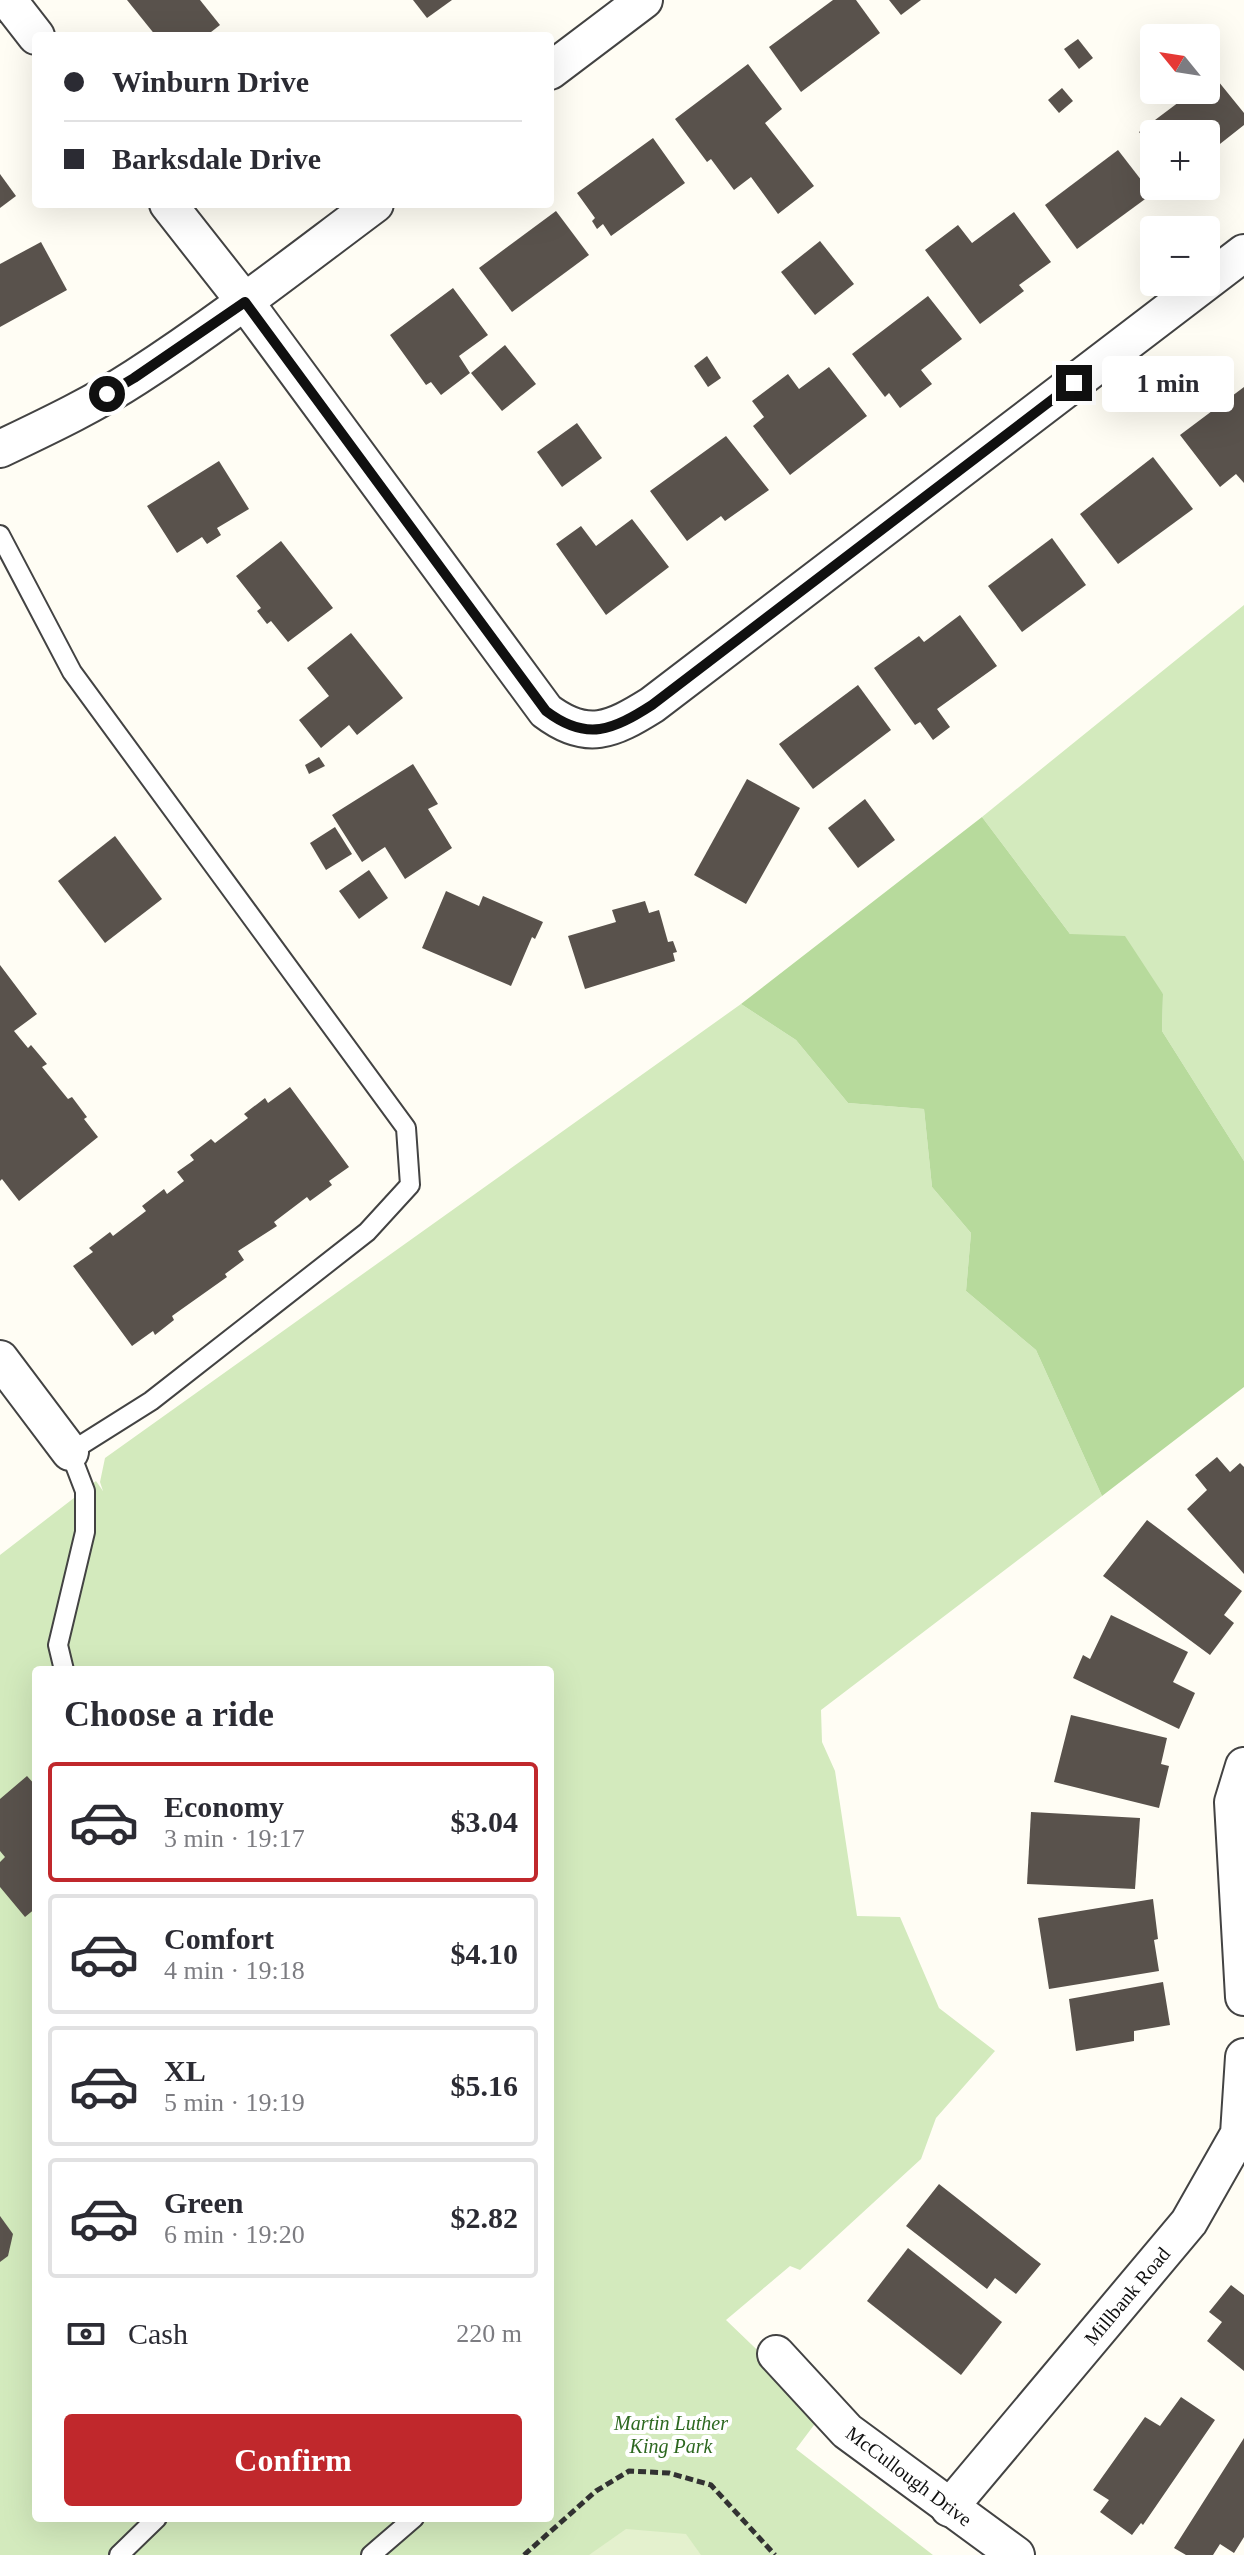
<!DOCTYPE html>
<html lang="en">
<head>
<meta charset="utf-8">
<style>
	:root { --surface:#fff; --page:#f2f2f3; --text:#2b2b33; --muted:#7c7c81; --line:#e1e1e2; --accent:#c0282c }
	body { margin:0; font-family:Georgia,serif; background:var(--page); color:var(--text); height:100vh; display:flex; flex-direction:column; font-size:30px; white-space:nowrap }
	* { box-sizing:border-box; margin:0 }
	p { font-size:26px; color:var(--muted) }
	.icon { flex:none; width:44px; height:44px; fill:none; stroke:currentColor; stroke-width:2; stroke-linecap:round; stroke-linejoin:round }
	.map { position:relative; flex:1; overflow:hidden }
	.details { position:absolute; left:32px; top:1666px; width:522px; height:856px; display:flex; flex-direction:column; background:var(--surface); border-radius:8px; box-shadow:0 8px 32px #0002 }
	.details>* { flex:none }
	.banner { position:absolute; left:32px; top:32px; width:522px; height:176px; border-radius:8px; box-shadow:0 8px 32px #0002; display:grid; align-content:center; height:176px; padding:0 32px; background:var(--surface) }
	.needle { width:52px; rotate:300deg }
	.buttons { position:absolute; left:1140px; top:24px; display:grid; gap:16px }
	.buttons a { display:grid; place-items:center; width:80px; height:80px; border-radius:8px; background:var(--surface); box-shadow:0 8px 32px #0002; font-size:40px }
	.end { position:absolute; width:36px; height:36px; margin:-18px; border:10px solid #101010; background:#fff; box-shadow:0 0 0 4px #fff }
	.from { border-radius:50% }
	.bubble { position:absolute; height:56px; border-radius:8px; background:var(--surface); box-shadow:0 8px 32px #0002; font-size:26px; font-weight:700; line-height:56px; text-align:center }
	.banner b { display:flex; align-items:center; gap:28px; height:76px; font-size:30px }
	.banner b+b { border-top:2px solid var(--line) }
	.banner i { width:20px; height:20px; background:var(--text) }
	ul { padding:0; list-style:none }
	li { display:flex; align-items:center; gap:24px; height:120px; margin:0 16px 12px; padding:0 16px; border:4px solid var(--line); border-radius:8px }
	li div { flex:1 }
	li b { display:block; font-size:30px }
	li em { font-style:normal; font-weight:700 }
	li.active { border-color:var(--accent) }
	li>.icon { width:72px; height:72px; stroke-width:1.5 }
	h2 { padding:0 32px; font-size:36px; line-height:96px }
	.pay { display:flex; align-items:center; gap:20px; height:88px; padding:0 32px; font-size:30px }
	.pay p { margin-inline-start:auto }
	.primary-button { display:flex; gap:16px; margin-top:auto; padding:16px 32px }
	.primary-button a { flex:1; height:92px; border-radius:8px; background:var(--accent); color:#fff; font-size:32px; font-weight:700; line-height:92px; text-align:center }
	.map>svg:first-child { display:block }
</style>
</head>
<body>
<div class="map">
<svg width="1244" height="2555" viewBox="0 0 1244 2555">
	<rect width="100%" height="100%" fill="#fffdf4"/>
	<!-- green -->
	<g fill="#d3eabd" fill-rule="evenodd">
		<polygon points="1244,605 1244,1161 1162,1031 1163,994 1070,934 982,817"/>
		<path d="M741,1004L796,1040L848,1103L924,1109L932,1187L971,1233L966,1291L1036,1350L1102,1496L821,1710L822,1742L835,1771L857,1916L900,1917L939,2008L995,2051L936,2118L921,2159L800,2270L790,2266L726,2320L823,2413L796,2449L933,2555H0V1555L96,1481L103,1491L100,1482L105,1458ZM36,1670H550V2518H36Z"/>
	</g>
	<!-- forest -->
	<polygon fill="#b7da9c" points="982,817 1070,934 1125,936 1163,994 1162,1031 1244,1161 1244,1387 1102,1496 1036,1350 966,1291 971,1233 932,1187 924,1109 848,1103 796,1040 741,1004"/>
	<!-- pitch -->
	<polygon fill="#e4f1ce" points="626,2529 686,2534 701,2555 589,2555"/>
	<!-- building -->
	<g fill="#59524c">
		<polygon points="127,0 200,0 220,25 206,36 156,36"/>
		<polygon points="413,0 452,0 427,18"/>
		<polygon points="833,0 856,0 880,33 801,92 769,47"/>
		<polygon points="889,0 921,0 901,15"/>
		<polygon points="1078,39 1093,58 1079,69 1064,49"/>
		<polygon points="748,64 782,109 765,123 814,186 778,214 751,177 734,190 711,159 707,162 675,119"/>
		<polygon points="1214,76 1244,113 1244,125 1206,155 1206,134 1154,134 1154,151 1139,132 1195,90 1206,90 1206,82"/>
		<polygon points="1062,88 1073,101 1059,113 1048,100"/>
		<polygon points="653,138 685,183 611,236 603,224 597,229 592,221 595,218 577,193"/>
		<polygon points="1118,150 1152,194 1077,249 1045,205"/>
		<polygon points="0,174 16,196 0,208"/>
		<polygon points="556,211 589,255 512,312 479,268"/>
		<polygon points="1014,212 1051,262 1019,285 1024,291 980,324 925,250 958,225 972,243"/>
		<polygon points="820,241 854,284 815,315 781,272"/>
		<polygon points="41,242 67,290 0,327 0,264"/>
		<polygon points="453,288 488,335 459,356 470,373 441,395 431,382 426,385 390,335"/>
		<polygon points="928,296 962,339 921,370 932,384 900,408 889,393 885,397 852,354"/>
		<polygon points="505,345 536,384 502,411 471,373"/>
		<polygon points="707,356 721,378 708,387 694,366"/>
		<polygon points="829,367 867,416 790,475 753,426 764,417 752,401 788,374 799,389"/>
		<polygon points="1244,387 1244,483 1236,474 1220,487 1180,435"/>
		<polygon points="577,423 602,458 562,487 537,452"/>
		<polygon points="726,436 769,490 725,521 721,516 687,541 650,491"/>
		<polygon points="1153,457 1193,509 1118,564 1080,514"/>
		<polygon points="219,461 249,509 217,528 221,535 207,544 202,537 177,553 147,506"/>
		<polygon points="632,519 669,567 606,615 556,544 581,526 596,546"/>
		<polygon points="1052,538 1086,585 1022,632 988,586"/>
		<polygon points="281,541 333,608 288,642 271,621 267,624 257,611 261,608 236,576"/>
		<polygon points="960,615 997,666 937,709 950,727 933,740 920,722 915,725 874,668 919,636 924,642"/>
		<polygon points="351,633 403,698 357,735 349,725 321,748 299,720 329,696 307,668"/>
		<polygon points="858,685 891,730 813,789 779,744"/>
		<polygon points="319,757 325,766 309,774 305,765"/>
		<polygon points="413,764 438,804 428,809 452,848 405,879 385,847 362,862 332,815"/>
		<polygon points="747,779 800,808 746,904 694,875"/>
		<polygon points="865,799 895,840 858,868 828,828"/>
		<polygon points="335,827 352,854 326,870 310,843"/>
		<polygon points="115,836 162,899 105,943 58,881"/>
		<polygon points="369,870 388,898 359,919 339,891"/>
		<polygon points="446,891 479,906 483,896 543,922 535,939 532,937 511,986 422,948"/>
		<polygon points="645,901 649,913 659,910 668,942 673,941 677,952 673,953 675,961 585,989 568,936 616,922 612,910"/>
		<polygon points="0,965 37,1014 14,1031 28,1048 31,1045 47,1064 42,1067 68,1099 72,1097 87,1117 84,1119 98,1137 19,1201 2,1179 0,1181"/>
		<polygon points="290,1087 349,1167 329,1181 332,1185 310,1201 307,1197 274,1222 277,1226 238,1251 244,1260 225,1274 227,1277 172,1316 174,1320 155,1335 153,1331 132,1346 73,1266 93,1252 89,1248 110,1232 113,1236 146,1211 142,1206 164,1189 167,1194 184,1181 177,1172 194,1160 190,1155 211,1139 215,1143 248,1118 244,1114 265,1098 268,1103"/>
		<polygon points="1217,1457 1230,1472 1240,1463 1244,1467 1244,1574 1187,1509 1207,1490 1195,1475"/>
		<polygon points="1147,1520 1242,1591 1224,1615 1234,1623 1210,1655 1103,1576"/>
		<polygon points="1111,1615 1188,1652 1173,1682 1195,1693 1179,1729 1073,1678 1083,1655 1090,1659"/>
		<polygon points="1071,1715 1167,1738 1161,1764 1169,1766 1159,1808 1054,1782"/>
		<polygon points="27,1776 36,1786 36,1908 25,1917 0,1887 0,1862 5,1857 0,1851 0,1799"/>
		<polygon points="1031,1812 1140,1818 1135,1889 1027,1884"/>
		<polygon points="1153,1899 1158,1939 1154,1940 1159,1971 1049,1989 1038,1918"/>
		<polygon points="1163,1982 1170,2025 1134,2031 1134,2041 1076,2051 1069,1999"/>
		<polygon points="939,2184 1041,2264 1016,2294 995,2278 987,2289 906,2226"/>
		<polygon points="0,2216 13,2234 8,2256 0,2262"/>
		<polygon points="908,2248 1002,2322 961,2375 867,2301"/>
		<polygon points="1231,2285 1244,2295 1244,2371 1207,2341 1222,2322 1209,2312"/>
		<polygon points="1181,2397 1215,2420 1143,2525 1141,2523 1132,2535 1100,2512 1109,2500 1093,2490 1145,2417 1160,2426"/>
		<polygon points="1244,2438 1244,2537 1234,2553 1220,2544 1213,2555 1186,2555 1174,2548"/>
	</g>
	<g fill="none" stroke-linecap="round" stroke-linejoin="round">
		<!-- lane casing -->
		<g stroke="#434343" stroke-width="22">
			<g id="lane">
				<polyline points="0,535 72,672 406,1128 410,1185 367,1232 151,1401 70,1452 85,1491 85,1532 58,1645 64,1670"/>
				<polyline points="119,2555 157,2518"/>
				<polyline points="371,2555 414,2518"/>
			</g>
		</g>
		<!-- street casing -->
		<g stroke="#434343" stroke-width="40">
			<g id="street">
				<polyline points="8,0 36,36"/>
				<polyline points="550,71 644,0"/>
				<path d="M168,204L245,302L546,711C587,742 612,730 652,705L1244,253"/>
				<path d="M0,449C46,427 93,405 136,377C218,324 296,263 375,204"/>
				<polyline points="0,1359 70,1452"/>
				<polyline points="1244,1766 1233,1802 1244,1997"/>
				<polyline points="776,2354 847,2431 1016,2555"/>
				<polyline points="949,2508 1189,2222 1239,2134 1244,2057"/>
			</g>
		</g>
		<!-- path -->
		<polyline stroke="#323232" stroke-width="5" stroke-dasharray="8 4" stroke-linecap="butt" points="524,2555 596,2491 629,2471 669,2473 711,2485 775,2555"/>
		<!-- lane -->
		<use href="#lane" stroke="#fff" stroke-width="18"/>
		<!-- street -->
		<use href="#street" stroke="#fff" stroke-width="36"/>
	</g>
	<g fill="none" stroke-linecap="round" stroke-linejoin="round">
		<!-- route -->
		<path stroke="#101010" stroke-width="10" d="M107,394L134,378L245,302L546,711C587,742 613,730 652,705L1074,383"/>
	</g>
	<g text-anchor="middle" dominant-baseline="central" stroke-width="8" stroke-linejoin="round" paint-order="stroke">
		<!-- street labels -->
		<g font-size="20" fill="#101010" stroke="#fff">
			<text transform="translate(1127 2296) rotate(-50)">Millbank Road</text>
			<text transform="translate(909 2476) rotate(37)">McCullough Drive</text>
		</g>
		<!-- park labels -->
		<g font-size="20" font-style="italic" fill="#2d6820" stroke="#fff">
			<text x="671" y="2423">Martin Luther<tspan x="671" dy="23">King Park</tspan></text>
		</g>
	</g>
</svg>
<div class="buttons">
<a><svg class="needle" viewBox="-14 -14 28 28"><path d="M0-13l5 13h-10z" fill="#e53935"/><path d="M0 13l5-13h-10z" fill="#7c7c81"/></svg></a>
<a>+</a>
<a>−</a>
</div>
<i class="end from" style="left:107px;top:394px"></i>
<i class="end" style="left:1074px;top:383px"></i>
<div class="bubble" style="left:1102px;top:356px;width:132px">1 min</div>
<div class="banner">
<b><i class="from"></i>Winburn Drive</b>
<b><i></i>Barksdale Drive</b>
</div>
<section class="details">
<h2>Choose a ride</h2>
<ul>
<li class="active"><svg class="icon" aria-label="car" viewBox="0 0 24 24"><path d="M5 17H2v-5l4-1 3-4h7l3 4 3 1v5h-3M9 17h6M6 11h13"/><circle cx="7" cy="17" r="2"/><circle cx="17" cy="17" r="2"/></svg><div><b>Economy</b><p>3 min · 19:17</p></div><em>$3.04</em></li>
<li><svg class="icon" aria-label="car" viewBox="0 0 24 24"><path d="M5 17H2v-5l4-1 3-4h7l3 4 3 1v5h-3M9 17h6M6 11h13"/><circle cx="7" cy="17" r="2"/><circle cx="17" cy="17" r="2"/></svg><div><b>Comfort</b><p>4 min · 19:18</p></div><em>$4.10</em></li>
<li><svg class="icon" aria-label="car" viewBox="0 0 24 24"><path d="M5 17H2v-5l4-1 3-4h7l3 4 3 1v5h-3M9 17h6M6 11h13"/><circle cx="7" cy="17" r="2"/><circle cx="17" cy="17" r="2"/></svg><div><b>XL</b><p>5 min · 19:19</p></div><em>$5.16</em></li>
<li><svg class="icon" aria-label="car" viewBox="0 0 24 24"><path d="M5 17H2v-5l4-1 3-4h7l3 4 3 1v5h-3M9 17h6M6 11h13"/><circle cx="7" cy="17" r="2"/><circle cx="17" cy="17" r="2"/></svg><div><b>Green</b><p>6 min · 19:20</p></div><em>$2.82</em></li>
</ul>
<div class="pay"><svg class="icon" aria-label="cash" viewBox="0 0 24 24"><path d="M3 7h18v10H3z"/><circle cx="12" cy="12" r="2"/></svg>Cash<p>220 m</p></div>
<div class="primary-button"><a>Confirm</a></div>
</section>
</div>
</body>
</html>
